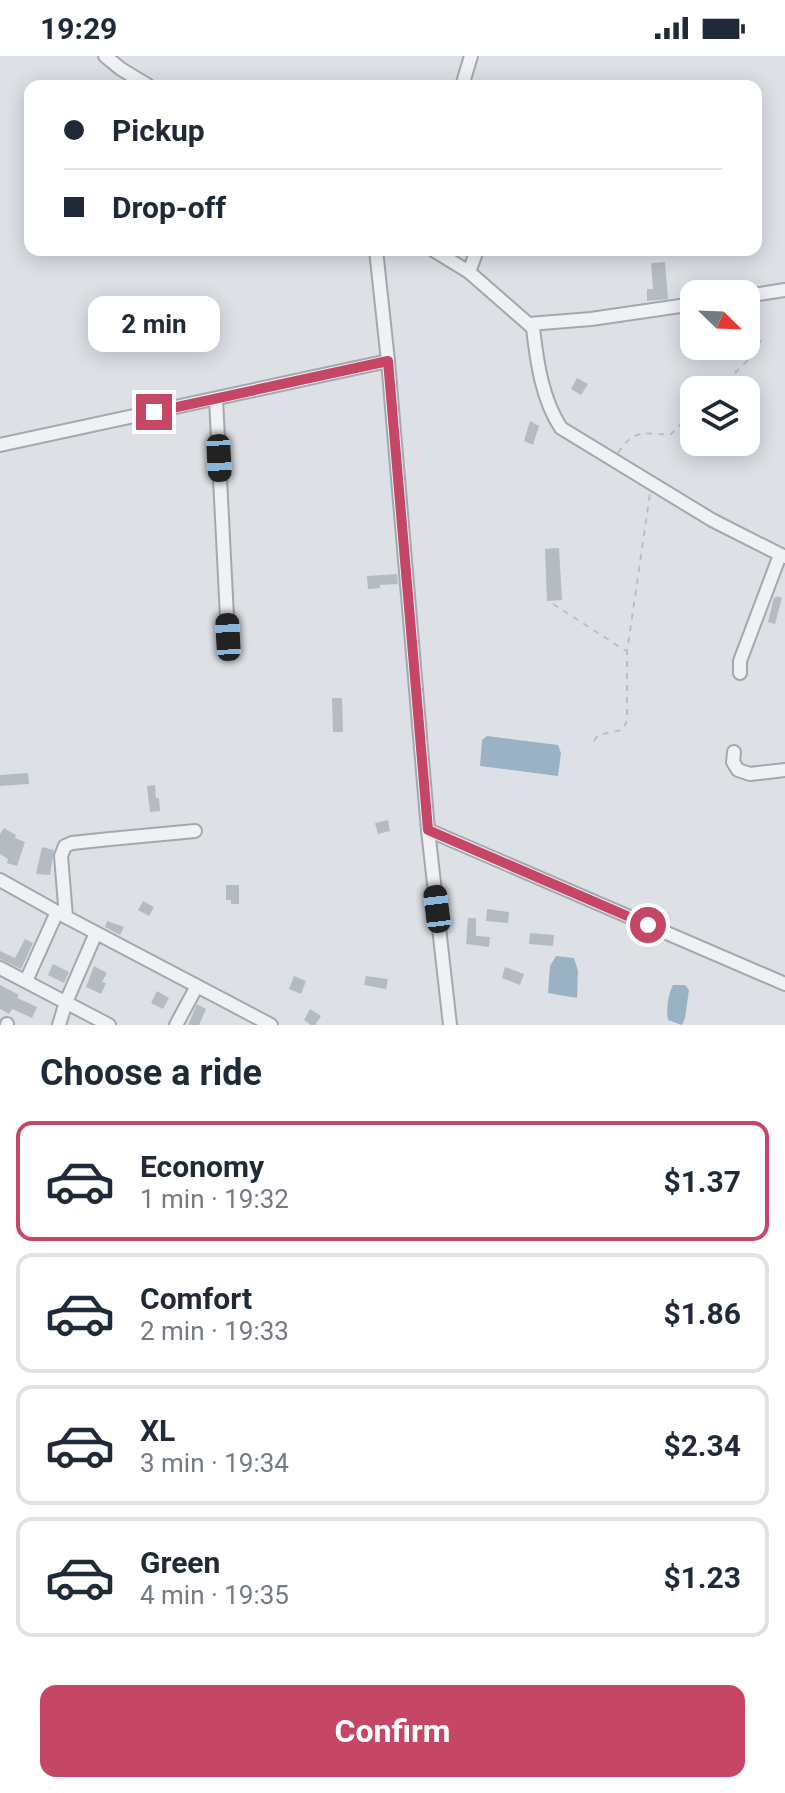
<!DOCTYPE html>
<html lang="en">
<head>
<meta charset="utf-8">
<style>
	:root { --surface:#fff; --page:#f2f2f3; --text:#1f2937; --muted:#747a83; --line:#e0e1e3; --accent:#c54765 }
	body { margin:0; font-family:Roboto,sans-serif; background:var(--page); color:var(--text); height:100vh; display:flex; flex-direction:column; font-size:30px; white-space:nowrap }
	* { box-sizing:border-box; margin:0 }
	p { font-size:26px; color:var(--muted) }
	.icon { flex:none; width:44px; height:44px; fill:none; stroke:currentColor; stroke-width:2; stroke-linecap:round; stroke-linejoin:round }
	.map { position:relative; height:969px; overflow:hidden }
	.sheet { display:flex; flex-direction:column; background:var(--surface); flex:1 }
	.sheet>* { flex:none }
	.guide { position:absolute; left:24px; top:24px; width:738px; height:176px; border-radius:16px; box-shadow:0 4px 20px #0003; display:grid; align-content:center; height:176px; padding:0 40px; background:var(--surface) }
	.needle { width:52px; rotate:113deg }
	.fabs { position:absolute; left:680px; top:224px; display:grid; gap:16px }
	.fabs a { display:grid; place-items:center; width:80px; height:80px; border-radius:16px; background:var(--surface); box-shadow:0 4px 20px #0003; font-size:40px }
	.end { position:absolute; width:36px; height:36px; margin:-18px; border:10px solid #c54765; background:#fff; box-shadow:0 0 0 4px #fff }
	.from { border-radius:50% }
	.bubble { position:absolute; height:56px; border-radius:16px; background:var(--surface); box-shadow:0 4px 20px #0003; font-size:26px; font-weight:700; line-height:56px; text-align:center }
	.car { position:absolute; width:24px; height:48px; margin:-24px -12px; border-radius:10px; box-shadow:0 0 6px 2px #0007; background:linear-gradient(#222 24%,#8ab4d8 0 40%,#222 0 76%,#8ab4d8 0 86%,#222 0) }
	.guide b { display:flex; align-items:center; gap:28px; height:76px; font-size:30px }
	.guide b+b { border-top:2px solid var(--line) }
	.guide i { width:20px; height:20px; background:var(--text) }
	ul { padding:0; list-style:none }
	li { display:flex; align-items:center; gap:24px; height:120px; margin:0 16px 12px; padding:0 24px; border:4px solid var(--line); border-radius:16px }
	li div { flex:1 }
	li b { display:block; font-size:30px }
	li em { font-style:normal; font-weight:700 }
	li.current { border-color:var(--accent) }
	li>.icon { width:72px; height:72px; stroke-width:1.5 }
	h2 { padding:0 40px; font-size:36px; line-height:96px }
	.button { display:flex; gap:16px; margin-top:auto; padding:16px 40px }
	.button a { flex:1; height:92px; border-radius:16px; background:var(--accent); color:#fff; font-size:32px; font-weight:700; line-height:92px; text-align:center }
	.status { display:flex; justify-content:space-between; align-items:center; height:56px; padding:0 40px; background:var(--surface); direction:ltr }
	.status svg { height:22px; fill:currentColor }
	.map>svg:first-child { display:block }
</style>
</head>
<body>
<div class="status"><b>19:29</b><svg viewBox="0 0 49 12"><path d="M0 12V9h3v3zM5 12V6h3v6zM10 12V3h3v9zM15 12V0h3v12zM26 1h20v11H26zM47 4h2v5h-2z"/></svg></div>
<div class="map">
<svg width="785" height="969" viewBox="0 0 785 969">
	<rect width="100%" height="100%" fill="#dde1e6"/>
	<!-- water -->
	<g fill="#99b2c4">
		<polygon points="487,680 558,689 561,697 558,720 480,710 482,684"/>
		<polygon points="556,900 574,902 578,915 577,942 548,937 550,910"/>
		<path d="M673,929H685L689,934L685,962L682,969L668,964C666,953 668,939 673,929Z"/>
	</g>
	<!-- building -->
	<g fill="#b4bbc2">
		<polygon points="665,206 668,243 647,245 647,233 653,233 651,207"/>
		<polygon points="577,322 588,328 581,339 571,333"/>
		<polygon points="530,365 539,370 533,389 524,385"/>
		<polygon points="559,492 562,544 547,545 545,493"/>
		<polygon points="397,518 398,528 380,529 380,532 368,533 367,520"/>
		<polygon points="777,540 782,542 775,568 768,566 774,541 776,542"/>
		<polygon points="332,642 342,642 343,676 333,676"/>
		<polygon points="28,717 29,728 0,730 0,719"/>
		<polygon points="155,729 156,742 159,742 160,755 150,756 147,730"/>
		<polygon points="388,764 390,775 378,778 375,767"/>
		<polygon points="4,772 16,779 15,782 25,786 17,810 7,807 8,803 0,798 0,778"/>
		<polygon points="42,791 54,794 50,819 36,818"/>
		<polygon points="226,829 239,829 239,848 231,848 231,844 226,844"/>
		<polygon points="143,845 154,851 149,860 138,854"/>
		<polygon points="487,853 509,856 508,867 486,865"/>
		<polygon points="468,862 476,862 476,880 490,881 489,891 466,888"/>
		<polygon points="107,865 124,871 120,879 105,871"/>
		<polygon points="530,877 554,879 553,890 529,888"/>
		<polygon points="25,883 33,887 21,913 0,903 0,895 15,902"/>
		<polygon points="53,908 69,916 64,927 48,919"/>
		<polygon points="94,910 107,917 102,926 106,927 101,938 86,931"/>
		<polygon points="505,911 524,918 520,929 502,922"/>
		<polygon points="294,920 306,925 301,938 289,933"/>
		<polygon points="366,920 388,923 386,933 364,929"/>
		<polygon points="0,929 19,939 17,942 37,951 32,962 12,953 9,958 0,953"/>
		<polygon points="157,935 169,942 163,953 151,947"/>
		<polygon points="197,948 206,953 199,969 188,969"/>
		<polygon points="310,953 321,960 315,969 311,969 304,964"/>
	</g>
	<g fill="none" stroke-linecap="round" stroke-linejoin="round">
		<!-- minor casing -->
		<g stroke="#a3a8af" stroke-width="16">
			<g id="minor">
				<polyline points="105,0 121,13 149,30"/>
				<polyline points="462,30 471,0"/>
				<polyline points="376,194 388,305 428,774 450,969"/>
				<path d="M433,194L469,216L533,272C537,307 542,343 561,372L712,464L785,501"/>
				<polyline points="469,216 477,194"/>
				<polyline points="746,240 785,234"/>
				<polyline points="529,268 591,263 694,248"/>
				<polyline points="216,343 228,581"/>
				<polyline points="0,389 388,305"/>
				<polyline points="740,617 740,605 780,499"/>
				<polyline points="734,696 733,706 738,714 750,718 785,714"/>
				<polyline points="428,774 785,928"/>
				<polyline points="0,824 66,861 271,969"/>
				<polyline points="66,861 61,800 65,790 72,787 110,783 195,775"/>
				<polyline points="0,912 109,969"/>
				<polyline points="26,925 57,856"/>
				<polyline points="7,969 7,968"/>
				<polyline points="59,969 66,946 96,877"/>
				<polyline points="176,969 197,930"/>
			</g>
		</g>
		<!-- path -->
		<g stroke="#bbbfc4" stroke-width="2" stroke-dasharray="6 6" stroke-linecap="butt">
			<polyline points="718,334 747,305 764,280"/>
			<path d="M618,397C633,373 645,377 670,379L694,355"/>
			<polyline points="553,548 626,595"/>
			<polyline points="594,685 598,679 622,674 627,665 627,596 650,437"/>
		</g>
		<!-- minor -->
		<use href="#minor" stroke="#eff1f4" stroke-width="12"/>
	</g>
	<g fill="none" stroke-linecap="round" stroke-linejoin="round">
		<!-- route -->
		<polyline stroke="#c54765" stroke-width="10" points="154,356 388,305 428,774 648,869"/>
	</g>
</svg>
<div class="fabs">
<a><svg class="needle" viewBox="-14 -14 28 28"><path d="M0-13l5 13h-10z" fill="#e53935"/><path d="M0 13l5-13h-10z" fill="#747a83"/></svg></a>
<a><svg class="icon" aria-label="layers" viewBox="0 0 24 24"><path d="M12 4l9 5-9 5-9-5zM3 14l9 5 9-5"/></svg></a>
</div>
<i class="end from" style="left:648px;top:869px"></i>
<i class="end" style="left:154px;top:356px"></i>
<div class="bubble" style="left:88px;top:240px;width:132px">2 min</div>
<i class="car" style="left:219px;top:402px;rotate:177deg"></i>
<i class="car" style="left:228px;top:581px;rotate:357deg"></i>
<i class="car" style="left:437px;top:853px;rotate:353deg"></i>
<div class="guide">
<b><i class="from"></i>Pickup</b>
<b><i></i>Drop-off</b>
</div>
</div>
<section class="sheet">
<h2>Choose a ride</h2>
<ul>
<li class="current"><svg class="icon" aria-label="car" viewBox="0 0 24 24"><path d="M5 17H2v-5l4-1 3-4h7l3 4 3 1v5h-3M9 17h6M6 11h13"/><circle cx="7" cy="17" r="2"/><circle cx="17" cy="17" r="2"/></svg><div><b>Economy</b><p>1 min · 19:32</p></div><em>$1.37</em></li>
<li><svg class="icon" aria-label="car" viewBox="0 0 24 24"><path d="M5 17H2v-5l4-1 3-4h7l3 4 3 1v5h-3M9 17h6M6 11h13"/><circle cx="7" cy="17" r="2"/><circle cx="17" cy="17" r="2"/></svg><div><b>Comfort</b><p>2 min · 19:33</p></div><em>$1.86</em></li>
<li><svg class="icon" aria-label="car" viewBox="0 0 24 24"><path d="M5 17H2v-5l4-1 3-4h7l3 4 3 1v5h-3M9 17h6M6 11h13"/><circle cx="7" cy="17" r="2"/><circle cx="17" cy="17" r="2"/></svg><div><b>XL</b><p>3 min · 19:34</p></div><em>$2.34</em></li>
<li><svg class="icon" aria-label="car" viewBox="0 0 24 24"><path d="M5 17H2v-5l4-1 3-4h7l3 4 3 1v5h-3M9 17h6M6 11h13"/><circle cx="7" cy="17" r="2"/><circle cx="17" cy="17" r="2"/></svg><div><b>Green</b><p>4 min · 19:35</p></div><em>$1.23</em></li>
</ul>
<div class="button"><a>Confirm</a></div>
</section>
</body>
</html>
